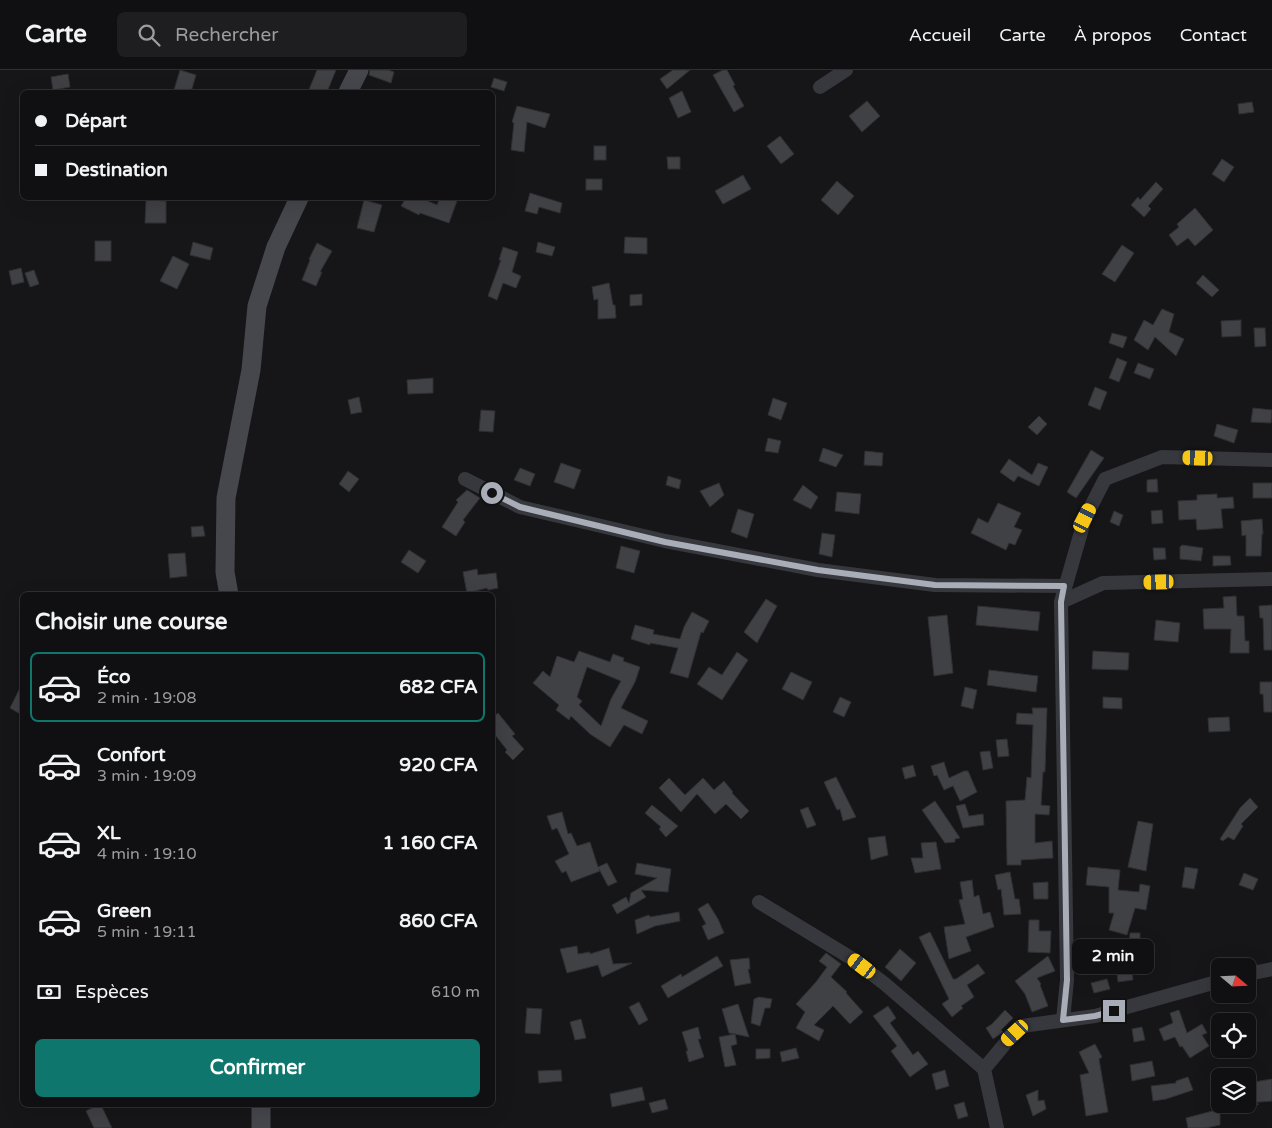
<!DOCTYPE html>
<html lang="fr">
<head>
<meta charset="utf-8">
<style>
	:root { --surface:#101012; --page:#1e1e20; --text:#f1f3f6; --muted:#9c9d9f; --line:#303032; --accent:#0f766e }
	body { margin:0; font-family:"Varela Round",sans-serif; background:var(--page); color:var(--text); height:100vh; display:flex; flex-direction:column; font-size:19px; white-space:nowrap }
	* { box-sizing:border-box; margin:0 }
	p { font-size:16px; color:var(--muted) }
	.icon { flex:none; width:28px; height:28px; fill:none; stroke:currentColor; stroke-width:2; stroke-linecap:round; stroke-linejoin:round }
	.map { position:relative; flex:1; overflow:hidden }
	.details { position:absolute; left:20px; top:522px; width:475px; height:515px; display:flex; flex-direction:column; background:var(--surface); border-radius:8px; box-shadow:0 5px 20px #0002,0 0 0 1px var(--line) }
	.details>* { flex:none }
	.hud { position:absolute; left:20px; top:20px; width:475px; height:110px; border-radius:8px; box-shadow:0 5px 20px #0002,0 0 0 1px var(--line); display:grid; align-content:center; height:110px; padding:0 15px; background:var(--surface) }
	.needle { width:32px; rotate:109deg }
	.tools { position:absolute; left:1211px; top:888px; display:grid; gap:10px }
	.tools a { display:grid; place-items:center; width:45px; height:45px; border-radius:8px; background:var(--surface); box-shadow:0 5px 20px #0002,0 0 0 1px var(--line); font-size:25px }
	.end { position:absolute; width:22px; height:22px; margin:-11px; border:6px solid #a8adb8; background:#111; box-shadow:0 0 0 2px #111 }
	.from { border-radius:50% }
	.bubble { position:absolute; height:35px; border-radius:8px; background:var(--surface); box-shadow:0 5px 20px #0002,0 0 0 1px var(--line); font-size:16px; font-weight:800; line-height:35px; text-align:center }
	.car { position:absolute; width:15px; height:30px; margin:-15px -8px; border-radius:6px; box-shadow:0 0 4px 1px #0007; background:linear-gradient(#f5c518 24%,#345 0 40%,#f5c518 0 76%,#345 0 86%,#f5c518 0) }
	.hud b { display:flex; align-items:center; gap:18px; height:48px; font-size:19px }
	.hud b+b { border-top:1px solid var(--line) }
	.hud i { width:12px; height:12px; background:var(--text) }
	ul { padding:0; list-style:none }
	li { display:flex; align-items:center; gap:15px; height:70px; margin:0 10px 8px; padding:0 5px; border:2px solid transparent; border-radius:8px }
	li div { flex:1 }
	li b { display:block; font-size:19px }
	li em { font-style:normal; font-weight:800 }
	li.selected { border-color:var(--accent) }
	li>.icon { width:45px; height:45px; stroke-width:1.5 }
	h2 { padding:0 15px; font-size:22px; line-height:60px }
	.pay { display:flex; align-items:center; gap:12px; height:55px; padding:0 15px; font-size:19px }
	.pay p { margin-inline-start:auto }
	.action { display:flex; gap:10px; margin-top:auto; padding:10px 15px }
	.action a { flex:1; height:58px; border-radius:8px; background:var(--accent); color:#fff; font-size:20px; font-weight:800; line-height:58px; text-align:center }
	header { display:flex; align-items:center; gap:30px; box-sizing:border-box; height:70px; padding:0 25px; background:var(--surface); border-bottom:1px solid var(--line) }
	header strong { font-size:24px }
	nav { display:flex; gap:28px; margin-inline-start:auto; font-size:18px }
	.search { width:350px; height:45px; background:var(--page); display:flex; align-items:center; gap:12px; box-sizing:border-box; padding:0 18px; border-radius:8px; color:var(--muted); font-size:19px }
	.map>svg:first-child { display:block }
</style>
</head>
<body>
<header>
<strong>Carte</strong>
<div class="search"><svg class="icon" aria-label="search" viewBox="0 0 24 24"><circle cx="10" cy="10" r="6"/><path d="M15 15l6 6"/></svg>Rechercher</div>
<nav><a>Accueil</a><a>Carte</a><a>À propos</a><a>Contact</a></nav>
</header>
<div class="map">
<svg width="1272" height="1058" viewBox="0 0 1272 1058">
	<rect width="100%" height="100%" fill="#161618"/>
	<!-- building -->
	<g fill="#404145" stroke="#303034" fill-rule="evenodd">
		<polygon points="180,0 196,5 191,22 184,22 174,20"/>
		<polygon points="317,0 336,0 327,22 308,22"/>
		<polygon points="370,0 388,0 394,2 391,13 369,5"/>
		<polygon points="673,0 690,0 667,19 660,9"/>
		<polygon points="723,0 727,0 735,15 733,16 744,36 734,42 713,5"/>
		<polygon points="68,4 70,17 53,20 51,7"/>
		<polygon points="494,8 507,12 504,21 491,17"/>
		<polygon points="682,21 691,42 678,48 669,28"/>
		<polygon points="867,31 880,46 862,62 849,46"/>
		<polygon points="1252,32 1254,42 1239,44 1238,34"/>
		<polygon points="517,36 550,44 545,58 527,52 524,82 511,80 514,53 512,52"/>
		<polygon points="780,66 794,84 781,94 767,76"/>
		<rect x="594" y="76" width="12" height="14"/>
		<polygon points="667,87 680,87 680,99 668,99"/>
		<polygon points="1222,89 1234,97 1224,112 1212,104"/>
		<polygon points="743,105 751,119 723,134 715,121"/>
		<rect x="586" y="109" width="16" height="11"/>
		<polygon points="837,111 854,126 838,145 821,130"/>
		<polygon points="1156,112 1163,119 1148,136 1151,139 1144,147 1131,135 1138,127 1140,130"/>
		<polygon points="530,123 562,133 560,143 539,137 537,144 525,141"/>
		<polygon points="406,128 421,128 437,135 439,130 441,131 442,128 458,128 449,153 420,143 419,145 401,136"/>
		<polygon points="146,130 166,131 166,153 145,153"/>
		<polygon points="364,130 382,135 374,162 357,158"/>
		<polygon points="1195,138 1213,160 1195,176 1188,168 1177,176 1169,165 1179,157 1177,154"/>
		<polygon points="625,167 647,168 647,184 624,183"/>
		<rect x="95" y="171" width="16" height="20"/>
		<polygon points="193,172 213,178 210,190 190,185"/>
		<polygon points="538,172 555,177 552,186 536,182"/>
		<polygon points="317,173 332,181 320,202 322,202 316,216 302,210 310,190 309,189"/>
		<polygon points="1122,175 1134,183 1115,212 1102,204"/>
		<polygon points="503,177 518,182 512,202 521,206 516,218 503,213 497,230 488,226 501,190 499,190"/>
		<polygon points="173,186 189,194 177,219 160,211"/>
		<polygon points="21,198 24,212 12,215 9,201"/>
		<polygon points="34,200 39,214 30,217 25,203"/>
		<polygon points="1203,205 1219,220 1212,227 1196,213"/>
		<polygon points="609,213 613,235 615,235 616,248 598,249 598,229 594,230 592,217"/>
		<polygon points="642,224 642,235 630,236 630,225"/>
		<polygon points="1162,239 1174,244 1169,262 1184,269 1176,286 1155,267 1148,280 1134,270 1144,250 1153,255"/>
		<polygon points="1241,250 1241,266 1222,267 1221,251"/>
		<polygon points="1254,258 1265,258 1266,276 1255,277"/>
		<polygon points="1112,263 1127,267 1123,278 1109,273"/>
		<polygon points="1117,288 1127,292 1119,312 1109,308"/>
		<polygon points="1138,293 1154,299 1150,309 1134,303"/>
		<polygon points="433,308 433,323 408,324 407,310"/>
		<polygon points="1095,317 1107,322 1100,340 1088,335"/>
		<polygon points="359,327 362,342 351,344 348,330"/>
		<polygon points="773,328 787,333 781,350 768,345"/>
		<polygon points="1253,338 1272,340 1271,353 1251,352"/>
		<polygon points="481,340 495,341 493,362 479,361"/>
		<polygon points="1039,346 1047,354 1037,365 1028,357"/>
		<polygon points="1217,354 1238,360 1234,373 1214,366"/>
		<polygon points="768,368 781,371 778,383 765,381"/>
		<polygon points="823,378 843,385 836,397 819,391"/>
		<polygon points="1091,380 1104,388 1076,428 1067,422"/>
		<polygon points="865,381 883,383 882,396 864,395"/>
		<polygon points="1009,389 1032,405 1038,393 1048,397 1039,416 1018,406 1014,412 1000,402"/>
		<polygon points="561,393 581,400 574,419 554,412"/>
		<polygon points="520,398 535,404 530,416 514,410"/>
		<polygon points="348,401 359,409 349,422 339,414"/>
		<polygon points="668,406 681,410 679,419 666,415"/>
		<polygon points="1157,409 1158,422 1147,422 1147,410"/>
		<polygon points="719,413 724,425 710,437 700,421"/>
		<rect x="1253" y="413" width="19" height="15"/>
		<polygon points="803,415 818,427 811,439 793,430"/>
		<polygon points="467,420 480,428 463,450 465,452 456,466 442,457 458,432 456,430"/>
		<polygon points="837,422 861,424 859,444 835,441"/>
		<polygon points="1217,424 1217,428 1233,427 1234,438 1221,439 1223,458 1197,460 1196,449 1179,450 1178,431 1197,430 1197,425"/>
		<polygon points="998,433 1021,443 1014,457 1022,460 1015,475 1009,473 1006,480 971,463 978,448 988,453"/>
		<polygon points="738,439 754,444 747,468 731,462"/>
		<polygon points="1162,440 1163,453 1152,454 1151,441"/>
		<polygon points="1114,441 1123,445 1119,456 1110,452"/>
		<polygon points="1262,449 1263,464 1262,464 1261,486 1246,486 1246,465 1242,466 1241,451"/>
		<polygon points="203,456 205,466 192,467 191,457"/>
		<polygon points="822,463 835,465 832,487 819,484"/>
		<polygon points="1182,475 1203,478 1201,491 1180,489 1180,477"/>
		<polygon points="621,476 640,481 634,503 616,498"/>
		<polygon points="1153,478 1165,478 1166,489 1154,490"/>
		<polygon points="409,480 426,491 418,503 401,492"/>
		<polygon points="185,483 187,506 170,508 168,484"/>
		<polygon points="1213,486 1230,486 1231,495 1213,496"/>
		<polygon points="477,499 478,505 496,503 498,518 488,520 487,518 467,523 463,502"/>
		<polygon points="1236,526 1237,546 1244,546 1245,571 1249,571 1249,583 1230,583 1231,559 1204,559 1203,539 1224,538 1223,527"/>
		<polygon points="766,529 777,536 757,573 744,562"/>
		<polygon points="1272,535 1272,580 1264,580 1263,548 1260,548 1259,536"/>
		<polygon points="978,536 1040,542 1038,561 976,555"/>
		<polygon points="692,542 709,551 703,563 701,562 688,608 670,603 678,578 650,573 650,575 631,569 635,555 654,560 653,564 680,569 684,557"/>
		<polygon points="947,545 953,603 934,606 928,547"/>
		<polygon points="1156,550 1180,553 1178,572 1154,570"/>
		<path d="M579,581L610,592L613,584L624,588L623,591L640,597L635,612L621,638L648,651L642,664L624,655L610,677L590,664L571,646L569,650L556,640L559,635L533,613L543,601L550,607L557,586L574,592ZM587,597L621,611L611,629L601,656L579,635L582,631L577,627Z"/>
		<polygon points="1093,581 1129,583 1128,600 1092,599"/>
		<polygon points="737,582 748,590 722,630 697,614 709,597 722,605"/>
		<polygon points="989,600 1038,606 1036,622 987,615"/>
		<polygon points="791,602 812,612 803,630 782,619"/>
		<polygon points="1260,612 1272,612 1272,642 1264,642 1263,624 1260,624"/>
		<polygon points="22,614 22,645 10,638"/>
		<polygon points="965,617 977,620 973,639 961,636"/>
		<polygon points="840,627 851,632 844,647 833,642"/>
		<polygon points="1103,627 1122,628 1122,639 1103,638"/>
		<polygon points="1032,638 1047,638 1045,702 1043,702 1041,735 1050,736 1049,745 1035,744 1035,773 1052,771 1053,788 1021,790 1021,795 1007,795 1006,731 1025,730 1027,707 1031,708 1033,655 1016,654 1017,643 1033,644"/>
		<polygon points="498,643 515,664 512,666 524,679 513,690 505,682 507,680 492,661 492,648"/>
		<polygon points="1229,647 1230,661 1209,662 1208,648"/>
		<polygon points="1007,669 1009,686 998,687 996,670"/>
		<polygon points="990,681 993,698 983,700 980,682"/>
		<polygon points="944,692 949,708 964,701 968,701 977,722 960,731 953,716 944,720 937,705 934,706 931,696"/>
		<polygon points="913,695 916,706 905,709 902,698"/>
		<polygon points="836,707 856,747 843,751 840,739 837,740 824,712"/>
		<polygon points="669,708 685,725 703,708 714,720 724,711 733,722 732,723 749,741 741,749 726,734 715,744 697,724 681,742 659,718"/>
		<polygon points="1250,728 1258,737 1241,754 1243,756 1234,770 1228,767 1223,771 1220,769 1240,738"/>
		<polygon points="935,731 960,768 955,769 955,772 945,773 922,740"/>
		<polygon points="965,734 969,746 983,744 984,755 963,758 956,736"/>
		<polygon points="652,735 678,756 666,767 659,759 661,757 645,743"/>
		<polygon points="808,737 816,755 807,758 800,740"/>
		<polygon points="562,742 568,764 571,763 577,776 590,772 598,797 607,793 617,812 608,816 599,799 600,801 571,812 566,801 562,803 555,791 569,784 557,758 552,760 547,746"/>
		<polygon points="1138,751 1153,754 1146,801 1128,797"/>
		<polygon points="885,766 888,785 871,790 868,768"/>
		<polygon points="936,772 941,799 915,803 911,788 923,788 921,773"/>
		<polygon points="637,793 671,799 668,822 641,820 646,827 617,844 612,835 626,827 629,833 631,823 657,808 635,804"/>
		<polygon points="1088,797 1120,800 1118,820 1139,822 1140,814 1150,816 1146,840 1135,838 1127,865 1109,860 1114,843 1109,843 1109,817 1086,815"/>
		<polygon points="1185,797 1198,799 1194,819 1182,817"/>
		<polygon points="1010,802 1015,829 1019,829 1021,844 1004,845 1001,819 998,820 995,805"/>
		<polygon points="1244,803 1258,809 1253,820 1239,815"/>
		<polygon points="972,810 974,827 979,825 983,844 990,842 994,857 966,867 971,881 949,889 944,857 965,854 959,830 963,829 960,812"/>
		<polygon points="1048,812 1048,829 1034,829 1033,813"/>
		<polygon points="708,833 718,849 724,863 708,870 702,856 706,854 698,839"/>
		<polygon points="679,842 680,851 655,856 637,864 635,850 649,845 650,847"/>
		<polygon points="1029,850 1039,850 1039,861 1051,861 1050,883 1028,882"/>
		<polygon points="930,862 953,909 956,909 978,894 985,903 967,915 974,927 961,936 963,938 952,947 942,934 949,929 919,867"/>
		<polygon points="1130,863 1140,863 1140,877 1129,877"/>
		<polygon points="577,876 578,884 590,882 590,884 609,878 613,894 632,893 602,907 598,895 567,903 560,879"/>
		<polygon points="900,879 916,893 901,911 885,897"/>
		<polygon points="826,883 841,894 831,907 847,922 846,923 863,942 850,954 833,936 814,955 824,960 819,971 796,958 805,942 796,934 816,912 827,897 819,891"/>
		<polygon points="1130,885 1133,910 1118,912 1115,887"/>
		<polygon points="717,886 723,896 668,928 661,916 681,904 682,907"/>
		<polygon points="1048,886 1055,901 1037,908 1041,914 1040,915 1048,936 1032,942 1025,924 1015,911"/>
		<polygon points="749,888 750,899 748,899 751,913 735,916 730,890"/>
		<polygon points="1107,909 1110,919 1094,923 1091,913"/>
		<polygon points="759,927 772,929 770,938 765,938 760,956 751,953 754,929"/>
		<polygon points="639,932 648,950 639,955 629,937"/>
		<polygon points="738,934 749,967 735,964 737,974 731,976 736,995 725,997 719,967 735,964 729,963 722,939"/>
		<polygon points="888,936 896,948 890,953 913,985 918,981 928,994 910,1007 891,981 897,976 873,946"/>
		<polygon points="527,938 542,939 540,964 525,963"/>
		<polygon points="1005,940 1013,948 1001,960 1003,962 993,969 986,958 992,954"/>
		<polygon points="1179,940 1187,963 1202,954 1207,963 1202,965 1209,976 1190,988 1182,976 1180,977 1175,967 1164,971 1159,959 1173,953 1170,943"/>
		<polygon points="581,949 586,968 575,970 570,952"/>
		<polygon points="698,957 701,969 698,969 704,987 689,992 686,981 688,981 682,962"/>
		<polygon points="1142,957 1145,970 1134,972 1132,959"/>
		<polygon points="1095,974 1102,987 1099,989 1108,1042 1086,1046 1080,1005 1089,1003 1079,982"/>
		<polygon points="796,978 799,988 782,992 780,982"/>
		<polygon points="756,979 770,979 770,988 756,989"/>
		<polygon points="1152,991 1155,1006 1132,1011 1130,995"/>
		<polygon points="561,1000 562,1011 539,1013 538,1001"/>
		<polygon points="945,1000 949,1016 936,1020 932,1004"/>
		<polygon points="1188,1007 1193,1020 1166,1029 1153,1031 1151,1016 1176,1013 1176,1011"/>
		<polygon points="1272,1009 1272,1031 1248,1033 1248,1013"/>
		<polygon points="642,1017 645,1030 612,1037 610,1024"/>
		<polygon points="1038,1020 1038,1031 1044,1030 1046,1039 1033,1046 1026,1025"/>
		<polygon points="665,1029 668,1039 652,1043 649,1033"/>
		<polygon points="964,1032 968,1046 958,1049 954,1035"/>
		<polygon points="1234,1034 1259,1034 1238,1044"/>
		<polygon points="98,1035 101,1035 112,1058 94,1058 86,1041"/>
		<polygon points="1220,1039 1220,1055 1206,1058 1188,1058 1186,1048"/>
	</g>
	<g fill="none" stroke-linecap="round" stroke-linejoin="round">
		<!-- street -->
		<g stroke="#37383d" stroke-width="14">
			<polyline points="820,17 846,0"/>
			<polyline points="465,409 520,437 665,471 818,500 935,515 1065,516"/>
			<polyline points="1061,532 1103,513 1272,509"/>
			<polyline points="759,832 851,888 885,914 984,999"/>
			<polyline points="1248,904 1272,899"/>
			<polyline points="1063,950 1067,910 1061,532 1085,448 1105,409 1162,387 1272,390"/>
			<polyline points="997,1058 984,999 1008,970 1022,956 1095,946 1220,911"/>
		</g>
		<!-- secondary -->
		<g stroke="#45474d" stroke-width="19">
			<polyline points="348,22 359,0"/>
			<polyline points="229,525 225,502 226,428 251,300 257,236 276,177 299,128"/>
			<polyline points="261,1058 261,1035"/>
		</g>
	</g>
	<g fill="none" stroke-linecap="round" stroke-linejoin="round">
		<!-- route -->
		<polyline stroke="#a8adb8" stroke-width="6" points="492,423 520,437 665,472 818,500 935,515 1064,516 1061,532 1067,910 1063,950 1095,946 1114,941"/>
	</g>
</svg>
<div class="tools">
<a><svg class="needle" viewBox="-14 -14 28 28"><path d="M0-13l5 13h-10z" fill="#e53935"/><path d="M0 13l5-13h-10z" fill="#9c9d9f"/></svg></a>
<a><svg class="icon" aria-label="locate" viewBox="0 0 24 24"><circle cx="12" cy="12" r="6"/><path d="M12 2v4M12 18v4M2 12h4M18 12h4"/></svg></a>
<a><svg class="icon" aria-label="layers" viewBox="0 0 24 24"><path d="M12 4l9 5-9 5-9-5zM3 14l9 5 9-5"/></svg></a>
</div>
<i class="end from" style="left:492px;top:423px"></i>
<i class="end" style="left:1114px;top:941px"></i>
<div class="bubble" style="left:1072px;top:869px;width:82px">2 min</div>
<i class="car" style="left:1198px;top:388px;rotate:272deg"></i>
<i class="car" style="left:1085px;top:448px;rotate:27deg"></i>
<i class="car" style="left:1159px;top:512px;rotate:268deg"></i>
<i class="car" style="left:862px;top:896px;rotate:307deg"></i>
<i class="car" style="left:1015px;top:963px;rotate:227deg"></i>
<div class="hud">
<b><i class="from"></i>Départ</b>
<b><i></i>Destination</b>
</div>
<section class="details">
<h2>Choisir une course</h2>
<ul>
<li class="selected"><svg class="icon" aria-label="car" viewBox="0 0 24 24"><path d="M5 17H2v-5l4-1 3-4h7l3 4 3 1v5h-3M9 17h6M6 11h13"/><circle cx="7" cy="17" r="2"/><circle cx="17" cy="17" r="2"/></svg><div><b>Éco</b><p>2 min · 19:08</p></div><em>682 CFA</em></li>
<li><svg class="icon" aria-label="car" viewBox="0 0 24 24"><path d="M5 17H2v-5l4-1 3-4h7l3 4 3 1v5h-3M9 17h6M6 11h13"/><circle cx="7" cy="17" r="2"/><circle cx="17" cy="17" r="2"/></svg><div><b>Confort</b><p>3 min · 19:09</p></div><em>920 CFA</em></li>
<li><svg class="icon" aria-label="car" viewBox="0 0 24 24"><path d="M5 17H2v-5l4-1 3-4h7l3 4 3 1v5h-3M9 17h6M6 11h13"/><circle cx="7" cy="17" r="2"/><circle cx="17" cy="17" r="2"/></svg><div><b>XL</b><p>4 min · 19:10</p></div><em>1 160 CFA</em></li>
<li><svg class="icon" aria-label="car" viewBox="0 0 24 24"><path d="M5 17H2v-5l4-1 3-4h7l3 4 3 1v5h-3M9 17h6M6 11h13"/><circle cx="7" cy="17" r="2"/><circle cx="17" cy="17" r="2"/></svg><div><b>Green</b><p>5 min · 19:11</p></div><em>860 CFA</em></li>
</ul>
<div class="pay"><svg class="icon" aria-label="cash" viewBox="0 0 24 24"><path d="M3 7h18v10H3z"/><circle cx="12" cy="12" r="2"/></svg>Espèces<p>610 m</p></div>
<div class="action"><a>Confirmer</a></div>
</section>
</div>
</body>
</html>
